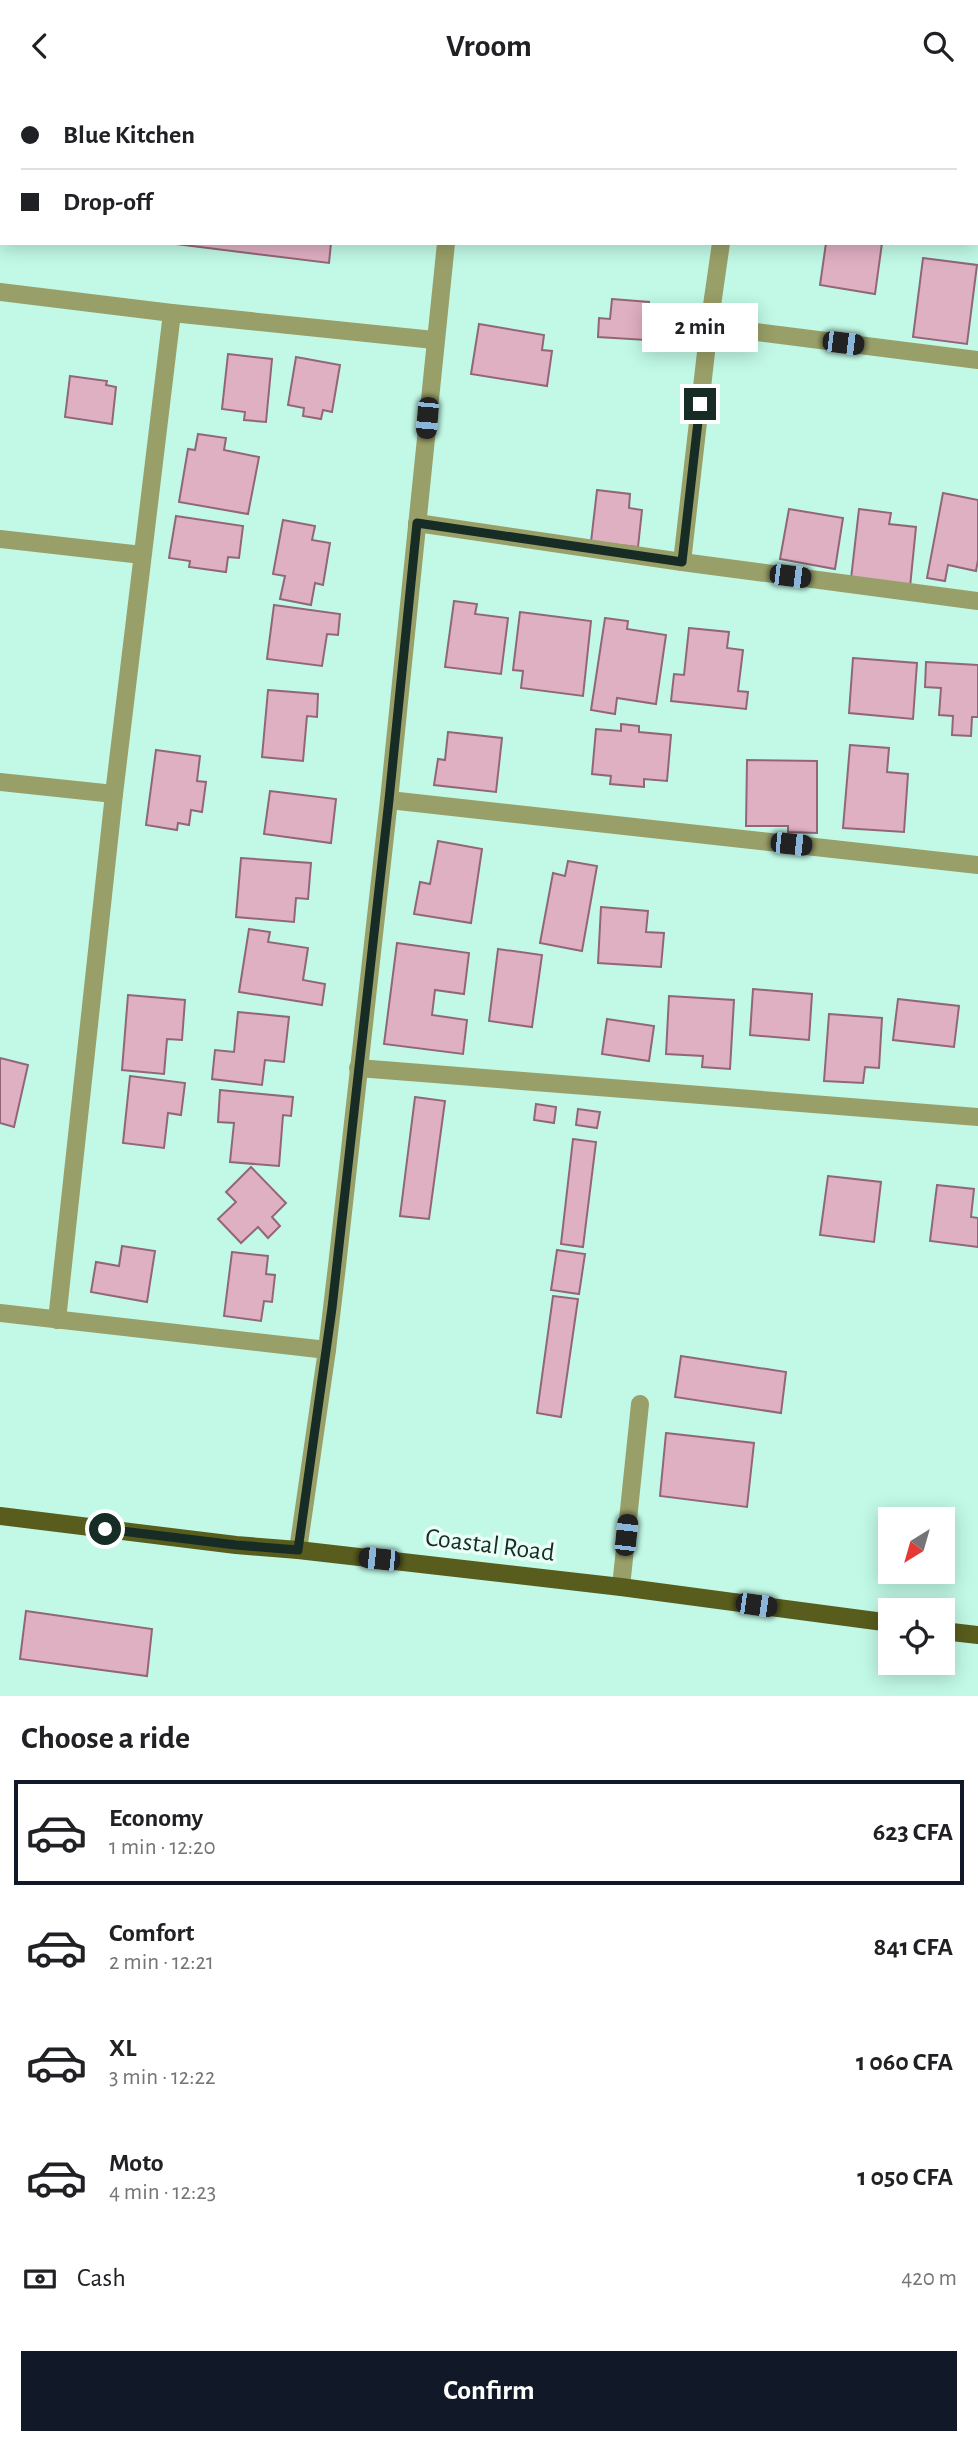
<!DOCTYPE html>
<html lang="en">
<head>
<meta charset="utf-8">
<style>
	:root { --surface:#fff; --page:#f6f6f6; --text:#202124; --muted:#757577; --line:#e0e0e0; --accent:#111827 }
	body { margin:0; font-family:"Alegreya Sans",sans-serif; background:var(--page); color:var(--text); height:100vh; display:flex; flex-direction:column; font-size:26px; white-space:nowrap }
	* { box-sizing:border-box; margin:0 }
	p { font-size:23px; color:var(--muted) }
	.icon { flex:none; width:38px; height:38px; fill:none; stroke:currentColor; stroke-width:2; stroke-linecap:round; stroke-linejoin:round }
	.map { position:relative; height:1605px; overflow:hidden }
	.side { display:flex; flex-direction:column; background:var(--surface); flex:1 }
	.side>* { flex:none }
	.hud { position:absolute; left:0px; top:0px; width:978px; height:154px; box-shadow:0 4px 18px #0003; display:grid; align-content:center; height:154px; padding:0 21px; background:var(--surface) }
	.needle { width:46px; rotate:217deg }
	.tools { position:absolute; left:878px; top:1416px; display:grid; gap:14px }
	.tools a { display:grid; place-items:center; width:77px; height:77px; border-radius:0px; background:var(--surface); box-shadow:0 4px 18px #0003; font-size:35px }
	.end { position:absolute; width:32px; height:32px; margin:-16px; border:9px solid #162c25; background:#fff; box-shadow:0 0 0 4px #fff }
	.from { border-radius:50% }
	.bubble { position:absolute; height:49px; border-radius:0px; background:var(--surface); box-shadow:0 4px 18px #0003; font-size:23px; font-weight:700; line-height:49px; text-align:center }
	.car { position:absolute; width:21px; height:42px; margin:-21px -10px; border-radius:9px; box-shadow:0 0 5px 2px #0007; background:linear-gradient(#222 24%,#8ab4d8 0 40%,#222 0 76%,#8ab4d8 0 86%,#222 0) }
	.hud b { display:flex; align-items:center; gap:24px; height:66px; font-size:26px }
	.hud b+b { border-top:2px solid var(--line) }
	.hud i { width:18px; height:18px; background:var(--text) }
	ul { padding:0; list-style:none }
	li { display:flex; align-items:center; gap:21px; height:105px; margin:0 14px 10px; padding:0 7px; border:4px solid transparent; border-radius:0px }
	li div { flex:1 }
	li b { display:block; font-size:26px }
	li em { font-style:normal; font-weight:700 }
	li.current { border-color:var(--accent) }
	li>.icon { width:63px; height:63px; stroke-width:1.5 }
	h2 { padding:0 21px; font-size:32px; line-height:84px }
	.pay { display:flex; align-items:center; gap:18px; height:77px; padding:0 21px; font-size:26px }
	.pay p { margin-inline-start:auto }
	.button { display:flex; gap:14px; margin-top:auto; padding:14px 21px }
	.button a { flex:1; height:80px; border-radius:0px; background:var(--accent); color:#fff; font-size:28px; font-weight:700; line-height:80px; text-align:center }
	header { display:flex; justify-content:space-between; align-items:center; height:91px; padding:0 21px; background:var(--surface); font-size:32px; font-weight:700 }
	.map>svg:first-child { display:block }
</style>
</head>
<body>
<header><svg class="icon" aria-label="back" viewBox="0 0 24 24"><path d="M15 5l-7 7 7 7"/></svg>Vroom<svg class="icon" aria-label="search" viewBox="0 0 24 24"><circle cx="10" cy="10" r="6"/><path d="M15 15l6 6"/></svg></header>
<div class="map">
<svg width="978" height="1605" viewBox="0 0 978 1605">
	<rect width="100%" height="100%" fill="#c1f9e6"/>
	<!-- building -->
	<g fill="#dfafc2" stroke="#926678" stroke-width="2">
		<rect x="359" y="0" width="34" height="2"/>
		<polygon points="496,0 534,0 541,2 496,2"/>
		<rect x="976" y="62" width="2" height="68"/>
		<polygon points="168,152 331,152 329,172"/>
		<polygon points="826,152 882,152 875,203 820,194"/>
		<polygon points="923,167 977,174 967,253 913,246"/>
		<polygon points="612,208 649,211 646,249 598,246 599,227 610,228"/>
		<polygon points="479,233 544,244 542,259 552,260 547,295 471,283"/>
		<polygon points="228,263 272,268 266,331 244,329 245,321 222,318"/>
		<polygon points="296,266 340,274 332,321 323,319 321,328 303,325 304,317 288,314"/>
		<polygon points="70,285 107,290 106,294 116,296 112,333 65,326"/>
		<polygon points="198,343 226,347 224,359 259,366 248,423 179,411 188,358 195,359"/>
		<polygon points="597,399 630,403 629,417 642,419 638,456 591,451"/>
		<polygon points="943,402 978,409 978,469 976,480 948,474 945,490 927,487"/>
		<polygon points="789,418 843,427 835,478 780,468"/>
		<polygon points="859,418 891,422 889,433 916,436 910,496 851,488"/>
		<polygon points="176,425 243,435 239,467 228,466 226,481 189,476 190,470 169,467"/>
		<polygon points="283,429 315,435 312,449 330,452 323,494 315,492 311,514 280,508 285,485 273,483"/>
		<polygon points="454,510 477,513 475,523 508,527 501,583 445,576"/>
		<polygon points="274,514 340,523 338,544 327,543 322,575 267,568"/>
		<polygon points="520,521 591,530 583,605 521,597 523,580 513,579"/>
		<polygon points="605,527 628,530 627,538 666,544 656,613 617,607 615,623 591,619"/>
		<polygon points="689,537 729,541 727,557 743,559 738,600 748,601 746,618 671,610 674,583 684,584"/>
		<polygon points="853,567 917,572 913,628 849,622"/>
		<polygon points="926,571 978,574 978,626 972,626 971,645 952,644 953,625 939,624 941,597 925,596"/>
		<polygon points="268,599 318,603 317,626 307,625 303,670 262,666"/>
		<polygon points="621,633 639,635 639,641 671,644 667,690 644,688 644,696 610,693 611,685 592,683 596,638 621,640"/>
		<polygon points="448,641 502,647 496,701 434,694 438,668 445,669"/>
		<polygon points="850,654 889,657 887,681 908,683 904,741 843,737"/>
		<polygon points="156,659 200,665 197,690 206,691 202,721 191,719 189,734 178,732 177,739 146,734"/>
		<polygon points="747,669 817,670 817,742 788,741 788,735 746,735"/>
		<polygon points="270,700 336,708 331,752 264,743"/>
		<polygon points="438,750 482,758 471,832 414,823 420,791 430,793"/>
		<polygon points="241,767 311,772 308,808 296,807 294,831 236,826"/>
		<polygon points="568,770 597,775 582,860 540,852 553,782 565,785"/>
		<polygon points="601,816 648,820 646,841 664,842 661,876 598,872"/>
		<polygon points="249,838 270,841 268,851 308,857 303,889 325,893 322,914 239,901"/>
		<polygon points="397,852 469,862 464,903 435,899 432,924 467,929 463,963 384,953"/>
		<polygon points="498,858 542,864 532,936 489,930"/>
		<polygon points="753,898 812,903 809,949 750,944"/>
		<polygon points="128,904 185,909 182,949 167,948 164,983 122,979"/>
		<polygon points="669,905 734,909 730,978 702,976 703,965 666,963"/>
		<polygon points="898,908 959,915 954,956 893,949"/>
		<polygon points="238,921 289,926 284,971 265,969 262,994 212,988 215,959 234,961"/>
		<polygon points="829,923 882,927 879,977 865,976 863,992 824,990"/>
		<polygon points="607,928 654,935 649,970 602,963"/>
		<polygon points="0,967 28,974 14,1036 0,1032"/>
		<polygon points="130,985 185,992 181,1024 168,1022 164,1057 123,1052"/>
		<polygon points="220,999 293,1006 291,1025 283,1024 279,1075 230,1071 234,1032 218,1031"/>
		<polygon points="415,1006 445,1010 429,1128 400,1125"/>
		<polygon points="536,1013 556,1016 554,1032 534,1029"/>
		<polygon points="578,1018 600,1021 597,1037 576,1034"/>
		<polygon points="573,1048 596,1051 583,1156 561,1153"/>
		<polygon points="251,1076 286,1112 272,1126 280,1135 268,1147 258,1136 241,1152 218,1128 236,1111 226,1101"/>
		<polygon points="828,1085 881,1091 874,1151 820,1144"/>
		<polygon points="937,1094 974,1098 971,1126 978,1127 978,1156 930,1150"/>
		<polygon points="122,1155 155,1160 147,1211 91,1201 96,1171 119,1175"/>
		<polygon points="557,1159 585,1163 579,1203 551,1199"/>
		<polygon points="232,1161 268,1165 266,1183 275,1184 272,1211 264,1210 261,1230 224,1225"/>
		<polygon points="553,1205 578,1208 561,1326 537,1322"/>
		<polygon points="681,1265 786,1281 781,1322 675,1306"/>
		<polygon points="666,1342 754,1352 747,1416 660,1405"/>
		<polygon points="26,1520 152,1538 147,1585 20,1568"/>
	</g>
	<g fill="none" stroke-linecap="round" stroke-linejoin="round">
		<!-- minor -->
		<g stroke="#999f68" stroke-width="18">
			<polyline points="834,0 849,2"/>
			<polyline points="463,2 464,0"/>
			<polyline points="742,2 742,0"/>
			<polyline points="976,16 978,16"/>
			<polyline points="0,201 172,222 434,249"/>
			<polyline points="709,235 978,269"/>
			<polyline points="417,432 682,471 978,510"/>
			<polyline points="0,448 142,464"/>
			<polyline points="682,471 709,235 721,152"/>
			<polyline points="0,691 114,703"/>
			<polyline points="389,709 978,774"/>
			<polyline points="358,977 978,1026"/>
			<polyline points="0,1222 327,1259"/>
			<polyline points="57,1229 114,703 172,222"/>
			<polyline points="298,1459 327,1259 337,1175 389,709 446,152"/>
			<polyline points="621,1496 640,1313"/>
		</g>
		<!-- major -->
		<g stroke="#585c1c" stroke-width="18">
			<polyline points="0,1425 236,1454 298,1459 621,1496 891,1532"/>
			<polyline points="943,1540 978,1544"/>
		</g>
	</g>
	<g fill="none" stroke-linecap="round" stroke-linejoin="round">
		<!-- route -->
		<polyline stroke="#162c25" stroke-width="9" points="105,1438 236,1454 298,1459 332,1217 389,709 417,432 682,471 700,313"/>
	</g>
	<g text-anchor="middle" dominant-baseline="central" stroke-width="7" stroke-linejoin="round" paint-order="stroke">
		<!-- street labels -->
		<g font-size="26" fill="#162c25" stroke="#e8fef6">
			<text transform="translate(490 1454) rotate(7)">Coastal Road</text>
		</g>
	</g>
</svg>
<div class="tools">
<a><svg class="needle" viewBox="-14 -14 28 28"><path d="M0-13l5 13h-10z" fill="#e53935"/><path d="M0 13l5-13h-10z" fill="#757577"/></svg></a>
<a><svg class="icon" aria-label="locate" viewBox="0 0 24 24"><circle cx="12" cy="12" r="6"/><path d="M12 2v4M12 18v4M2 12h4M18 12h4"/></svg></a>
</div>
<i class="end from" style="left:105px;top:1438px"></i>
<i class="end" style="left:700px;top:313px"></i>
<div class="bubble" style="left:642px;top:212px;width:116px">2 min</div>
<i class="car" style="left:843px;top:252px;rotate:97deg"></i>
<i class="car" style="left:427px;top:327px;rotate:185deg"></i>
<i class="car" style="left:790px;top:485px;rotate:97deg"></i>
<i class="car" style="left:791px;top:753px;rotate:96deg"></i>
<i class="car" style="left:626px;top:1444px;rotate:6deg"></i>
<i class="car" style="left:379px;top:1468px;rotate:276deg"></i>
<i class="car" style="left:756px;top:1514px;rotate:98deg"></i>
<div class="hud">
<b><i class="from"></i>Blue Kitchen</b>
<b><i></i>Drop-off</b>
</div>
</div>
<section class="side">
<h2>Choose a ride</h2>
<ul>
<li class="current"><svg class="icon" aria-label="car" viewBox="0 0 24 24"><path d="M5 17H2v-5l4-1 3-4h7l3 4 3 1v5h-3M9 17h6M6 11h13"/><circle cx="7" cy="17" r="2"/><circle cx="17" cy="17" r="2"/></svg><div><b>Economy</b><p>1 min · 12:20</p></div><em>623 CFA</em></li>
<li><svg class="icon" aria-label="car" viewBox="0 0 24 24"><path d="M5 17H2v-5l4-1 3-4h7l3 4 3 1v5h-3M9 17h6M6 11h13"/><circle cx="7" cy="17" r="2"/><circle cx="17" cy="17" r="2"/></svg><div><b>Comfort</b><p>2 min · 12:21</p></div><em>841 CFA</em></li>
<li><svg class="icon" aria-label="car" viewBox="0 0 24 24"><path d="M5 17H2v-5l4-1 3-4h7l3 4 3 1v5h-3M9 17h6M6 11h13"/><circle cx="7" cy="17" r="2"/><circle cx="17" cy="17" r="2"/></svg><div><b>XL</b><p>3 min · 12:22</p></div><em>1 060 CFA</em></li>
<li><svg class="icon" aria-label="car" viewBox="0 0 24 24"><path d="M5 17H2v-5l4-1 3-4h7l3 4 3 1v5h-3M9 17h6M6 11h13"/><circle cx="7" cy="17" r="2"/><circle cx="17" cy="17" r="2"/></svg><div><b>Moto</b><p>4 min · 12:23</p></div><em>1 050 CFA</em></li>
</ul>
<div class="pay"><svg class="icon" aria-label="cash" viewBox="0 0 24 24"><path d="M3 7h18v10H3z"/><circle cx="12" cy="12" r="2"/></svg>Cash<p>420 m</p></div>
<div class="button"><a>Confirm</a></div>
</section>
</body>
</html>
